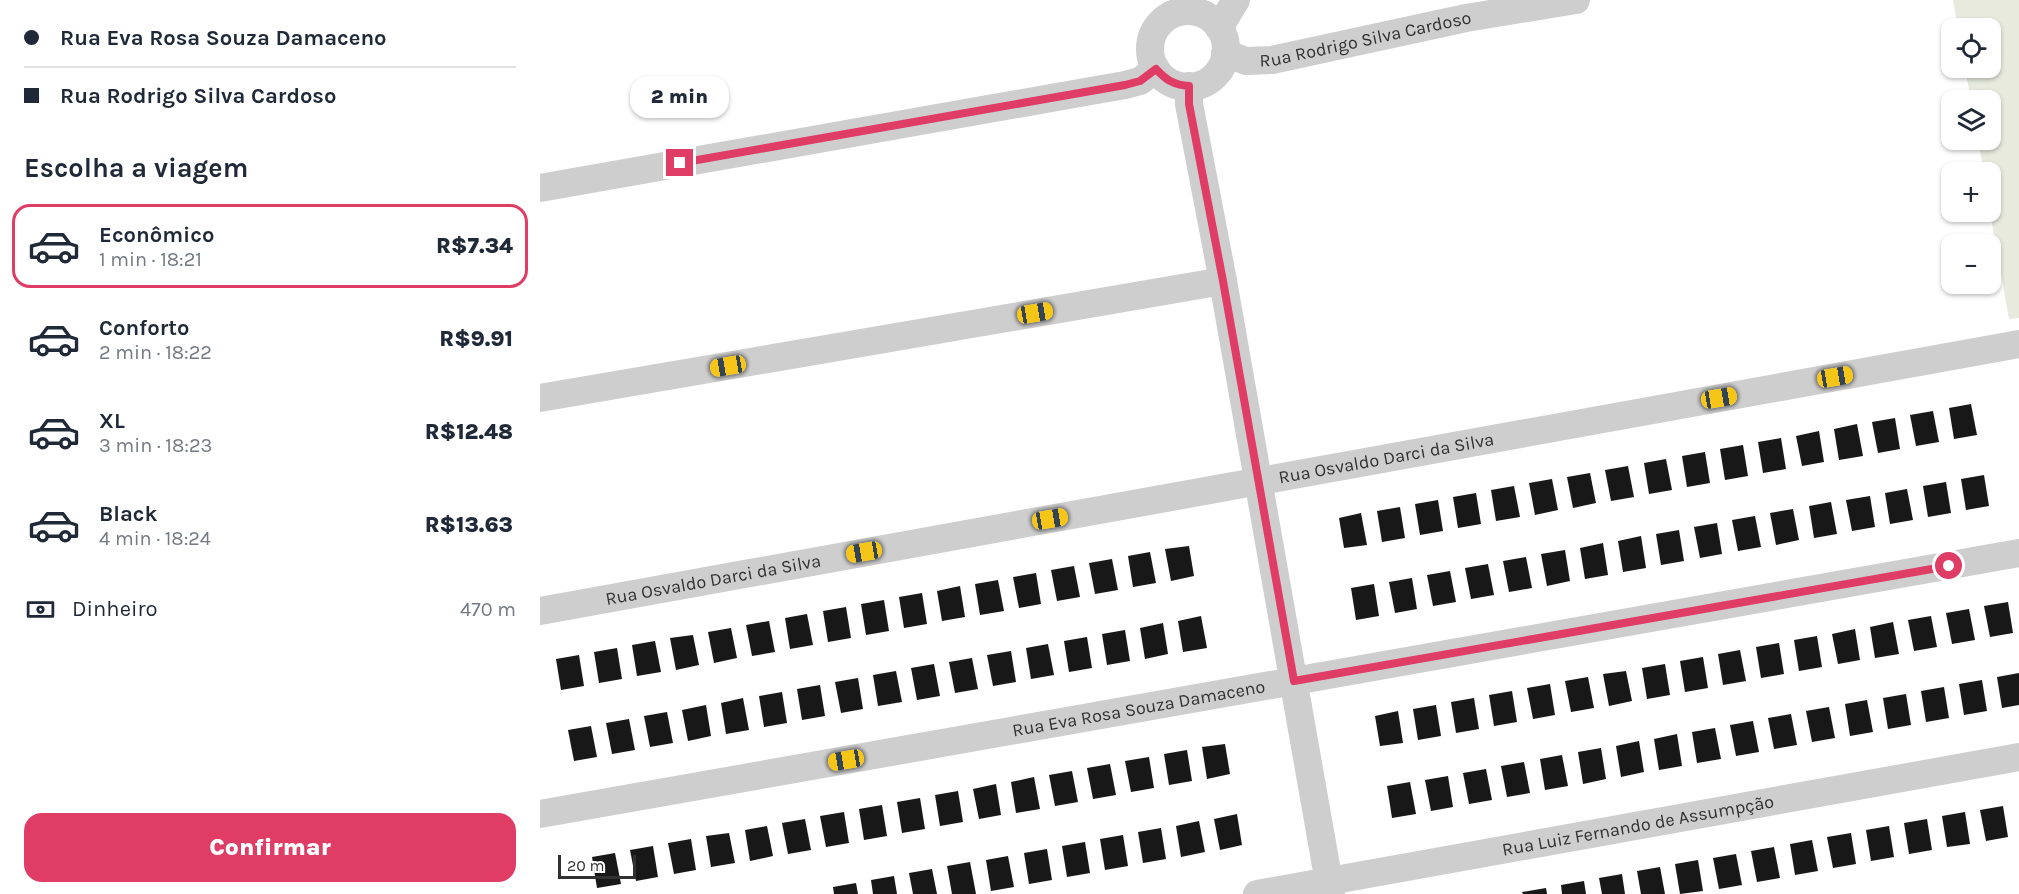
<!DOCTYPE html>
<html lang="pt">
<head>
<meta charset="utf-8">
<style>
	:root { --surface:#fff; --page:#f6f6f7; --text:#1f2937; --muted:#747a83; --line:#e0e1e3; --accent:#df3d65 }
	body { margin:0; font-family:Karla,sans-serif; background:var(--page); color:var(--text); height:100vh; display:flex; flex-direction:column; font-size:22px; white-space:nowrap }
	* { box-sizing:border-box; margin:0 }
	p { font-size:20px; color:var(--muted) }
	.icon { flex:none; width:33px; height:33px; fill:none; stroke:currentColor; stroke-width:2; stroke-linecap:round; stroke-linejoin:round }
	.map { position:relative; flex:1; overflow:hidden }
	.drawer { display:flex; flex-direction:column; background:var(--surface); width:540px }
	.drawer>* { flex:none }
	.guide { display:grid; align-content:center; height:132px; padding:0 24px; background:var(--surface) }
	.controls { position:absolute; left:1401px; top:18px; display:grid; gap:12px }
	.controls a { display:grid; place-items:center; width:60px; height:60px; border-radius:12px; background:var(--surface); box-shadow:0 2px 4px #0004; font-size:30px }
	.scale { position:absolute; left:18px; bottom:15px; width:78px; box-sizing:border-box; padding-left:6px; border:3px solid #313131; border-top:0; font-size:16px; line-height:21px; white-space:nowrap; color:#313131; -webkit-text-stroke:4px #fff; paint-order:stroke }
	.end { position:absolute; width:27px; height:27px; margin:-14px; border:8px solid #df3d65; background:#fff; box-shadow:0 0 0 3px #fff }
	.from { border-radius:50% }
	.bubble { position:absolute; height:42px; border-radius:18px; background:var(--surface); box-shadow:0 2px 4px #0004; font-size:20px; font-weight:800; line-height:42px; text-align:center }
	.car { position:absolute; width:18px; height:36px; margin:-18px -9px; border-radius:8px; box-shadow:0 0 4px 2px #0007; background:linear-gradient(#f5c518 24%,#345 0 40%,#f5c518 0 76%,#345 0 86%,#f5c518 0) }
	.guide b { display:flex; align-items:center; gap:21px; height:57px; font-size:22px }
	.guide b+b { border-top:2px solid var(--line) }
	.guide i { width:15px; height:15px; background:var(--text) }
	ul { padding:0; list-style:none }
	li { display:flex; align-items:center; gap:18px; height:84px; margin:0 12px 9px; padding:0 12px; border:3px solid transparent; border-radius:18px }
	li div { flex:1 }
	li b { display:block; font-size:22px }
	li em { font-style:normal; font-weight:800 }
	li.selected { border-color:var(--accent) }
	li>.icon { width:54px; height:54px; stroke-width:1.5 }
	h2 { padding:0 24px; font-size:27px; line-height:72px }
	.pay { display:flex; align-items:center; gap:15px; height:66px; padding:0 24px; font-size:22px }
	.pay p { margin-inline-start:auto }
	.button { display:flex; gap:12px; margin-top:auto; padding:12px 24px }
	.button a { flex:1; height:69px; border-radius:18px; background:var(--accent); color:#fff; font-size:24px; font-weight:800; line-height:69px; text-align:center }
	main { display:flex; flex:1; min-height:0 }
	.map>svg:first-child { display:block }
</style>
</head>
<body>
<main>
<section class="drawer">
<div class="guide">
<b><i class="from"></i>Rua Eva Rosa Souza Damaceno</b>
<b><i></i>Rua Rodrigo Silva Cardoso</b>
</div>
<h2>Escolha a viagem</h2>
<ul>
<li class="selected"><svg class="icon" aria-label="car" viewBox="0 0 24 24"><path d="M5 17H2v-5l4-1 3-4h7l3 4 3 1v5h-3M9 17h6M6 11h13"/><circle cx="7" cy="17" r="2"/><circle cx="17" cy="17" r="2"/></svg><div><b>Econômico</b><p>1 min · 18:21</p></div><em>R$7.34</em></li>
<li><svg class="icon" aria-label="car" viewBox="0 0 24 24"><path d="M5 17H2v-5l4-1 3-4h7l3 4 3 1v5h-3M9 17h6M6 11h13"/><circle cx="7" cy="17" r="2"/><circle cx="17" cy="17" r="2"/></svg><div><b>Conforto</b><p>2 min · 18:22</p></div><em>R$9.91</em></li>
<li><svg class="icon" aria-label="car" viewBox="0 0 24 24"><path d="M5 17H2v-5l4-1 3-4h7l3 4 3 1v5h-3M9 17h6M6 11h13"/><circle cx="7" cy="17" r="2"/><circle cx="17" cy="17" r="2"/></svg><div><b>XL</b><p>3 min · 18:23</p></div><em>R$12.48</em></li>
<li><svg class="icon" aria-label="car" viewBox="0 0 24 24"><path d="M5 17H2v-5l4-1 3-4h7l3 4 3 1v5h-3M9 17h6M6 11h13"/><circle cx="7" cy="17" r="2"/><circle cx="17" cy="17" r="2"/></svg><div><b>Black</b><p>4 min · 18:24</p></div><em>R$13.63</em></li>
</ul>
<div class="pay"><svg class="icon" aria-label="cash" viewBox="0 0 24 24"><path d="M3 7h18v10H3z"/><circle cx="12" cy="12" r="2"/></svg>Dinheiro<p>470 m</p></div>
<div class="button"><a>Confirmar</a></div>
</section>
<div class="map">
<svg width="1479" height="894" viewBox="0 0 1479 894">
	<rect width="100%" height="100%" fill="#fff"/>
	<!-- green -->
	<polygon fill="#e7eadd" points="1413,0 1479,0 1479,318 1469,319 1450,212 1450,172 1444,172 1438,140 1450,140 1450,100 1431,100 1425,68 1450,68 1450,28 1418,28"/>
	<!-- building -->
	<g fill="#181818">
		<polygon points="1431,404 1437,435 1414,439 1409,408"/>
		<polygon points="1393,411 1399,442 1376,446 1370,415"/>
		<polygon points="1355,418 1360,449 1338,453 1332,422"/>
		<polygon points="1317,424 1323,456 1299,460 1294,429"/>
		<polygon points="1279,431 1284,462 1262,466 1256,436"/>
		<polygon points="1241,438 1246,469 1223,473 1218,442"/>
		<polygon points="1203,445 1208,476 1185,480 1180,449"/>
		<polygon points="1165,452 1170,483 1147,487 1142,456"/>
		<polygon points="1126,459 1132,490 1109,494 1104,463"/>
		<polygon points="1088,466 1094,497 1071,501 1065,470"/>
		<polygon points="1050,473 1056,503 1033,508 1027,477"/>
		<polygon points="1444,475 1449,506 1426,510 1421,479"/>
		<polygon points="1012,479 1018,510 995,515 989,483"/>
		<polygon points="1406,482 1411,513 1388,517 1383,486"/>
		<polygon points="974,486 980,517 956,521 951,490"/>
		<polygon points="1367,489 1373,520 1350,524 1345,493"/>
		<polygon points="936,493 941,524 918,528 913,497"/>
		<polygon points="1330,496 1335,527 1312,531 1306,500"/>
		<polygon points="898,500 903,531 880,535 875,504"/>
		<polygon points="1291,502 1297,534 1274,538 1269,506"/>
		<polygon points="860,507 865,538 842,542 837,511"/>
		<polygon points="1253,509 1259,540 1236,545 1230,513"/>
		<polygon points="821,513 827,545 804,548 799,518"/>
		<polygon points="1215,516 1221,547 1198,551 1192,520"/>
		<polygon points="1177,523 1182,554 1160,558 1154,527"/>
		<polygon points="1139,530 1144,561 1121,565 1116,534"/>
		<polygon points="1101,536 1106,568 1083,572 1078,541"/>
		<polygon points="1063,543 1068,575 1045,579 1040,548"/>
		<polygon points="649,546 654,576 631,581 625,549"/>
		<polygon points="1025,550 1030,581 1007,586 1001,554"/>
		<polygon points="610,552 616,583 593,587 588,556"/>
		<polygon points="986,557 992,588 969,592 963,561"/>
		<polygon points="572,559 578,590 555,594 549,563"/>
		<polygon points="948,564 954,595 931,599 925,568"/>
		<polygon points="534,566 540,597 517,601 511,570"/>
		<polygon points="910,571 916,602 893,606 887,575"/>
		<polygon points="496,573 501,604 479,608 473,577"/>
		<polygon points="872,578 877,609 855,613 849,582"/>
		<polygon points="458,580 464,611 440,615 435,584"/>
		<polygon points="834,584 839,616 816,620 811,588"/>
		<polygon points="420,586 425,617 402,621 397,591"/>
		<polygon points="382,593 387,624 364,628 359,597"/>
		<polygon points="344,600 349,631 326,635 321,604"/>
		<polygon points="1468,602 1473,633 1450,637 1444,606"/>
		<polygon points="306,607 311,638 288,642 283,611"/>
		<polygon points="1429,609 1435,640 1412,644 1406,613"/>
		<polygon points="267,614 273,645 250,649 245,618"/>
		<polygon points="661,616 667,648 643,652 638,621"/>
		<polygon points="1391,616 1397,647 1374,651 1368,620"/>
		<polygon points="229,621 235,652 212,656 206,625"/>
		<polygon points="1353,622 1359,654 1335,658 1330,627"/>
		<polygon points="623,623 628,654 605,659 600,628"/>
		<polygon points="191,628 197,658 174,663 168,632"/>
		<polygon points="1315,629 1320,660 1298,664 1292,634"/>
		<polygon points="585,630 590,661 567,665 562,634"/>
		<polygon points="153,635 159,665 136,670 130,638"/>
		<polygon points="1277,636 1282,667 1259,671 1254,640"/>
		<polygon points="547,637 552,668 529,672 524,641"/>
		<polygon points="115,641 121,672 97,676 92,645"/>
		<polygon points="1239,643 1244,674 1221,678 1216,647"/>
		<polygon points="508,644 514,675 491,679 486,648"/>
		<polygon points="77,648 82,679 59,683 54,652"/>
		<polygon points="1200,650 1206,681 1183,685 1178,654"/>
		<polygon points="471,651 476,682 453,686 447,655"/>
		<polygon points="39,655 44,686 21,690 16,659"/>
		<polygon points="1163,657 1168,688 1145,692 1140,661"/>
		<polygon points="432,658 438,689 415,693 409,662"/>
		<polygon points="394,664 400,696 377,700 371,668"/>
		<polygon points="1125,664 1130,695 1107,699 1102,668"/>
		<polygon points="356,671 362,702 338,706 333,675"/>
		<polygon points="1086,671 1092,701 1069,706 1063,674"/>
		<polygon points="1479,673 1479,705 1462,708 1457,677"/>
		<polygon points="1048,677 1054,708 1031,712 1025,681"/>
		<polygon points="318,678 323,709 301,713 295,682"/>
		<polygon points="1442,680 1447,711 1424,715 1419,684"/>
		<polygon points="1010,684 1015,715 993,719 987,688"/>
		<polygon points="280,685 285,716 262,720 257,689"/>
		<polygon points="1404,687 1409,718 1386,722 1381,691"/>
		<polygon points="972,691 977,722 954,726 949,695"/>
		<polygon points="242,692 247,723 224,727 219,696"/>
		<polygon points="1366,694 1371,725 1348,729 1343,698"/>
		<polygon points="203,698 209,730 186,734 181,703"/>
		<polygon points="934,698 939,729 916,733 911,702"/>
		<polygon points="1327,700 1333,732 1310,736 1305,704"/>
		<polygon points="166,705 171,736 148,741 142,710"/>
		<polygon points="896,705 901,736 878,740 873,709"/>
		<polygon points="1289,707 1295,738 1272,742 1266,711"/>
		<polygon points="858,711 863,743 840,746 835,716"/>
		<polygon points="127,712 133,743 110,747 104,716"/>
		<polygon points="1251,714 1257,745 1234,749 1228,718"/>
		<polygon points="89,719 95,750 72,754 66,723"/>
		<polygon points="1213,721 1219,752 1196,756 1190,725"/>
		<polygon points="51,726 57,757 34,761 28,730"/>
		<polygon points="1175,728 1181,759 1157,763 1152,732"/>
		<polygon points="1137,734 1142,766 1119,770 1114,739"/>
		<polygon points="1099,741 1104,772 1081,777 1076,746"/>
		<polygon points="685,744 690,774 667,779 662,747"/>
		<polygon points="1061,748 1066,779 1043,784 1038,752"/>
		<polygon points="647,750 652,781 629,785 624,754"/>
		<polygon points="1022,755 1028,786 1005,790 1000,759"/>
		<polygon points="609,757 614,788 591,792 585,761"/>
		<polygon points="984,762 990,793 967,797 961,766"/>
		<polygon points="570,764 576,795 553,799 547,768"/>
		<polygon points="946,769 952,800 929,804 923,773"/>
		<polygon points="532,771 538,802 515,806 509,775"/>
		<polygon points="908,776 913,807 891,811 885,780"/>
		<polygon points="494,777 500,809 476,813 471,782"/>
		<polygon points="870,782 876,814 852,818 847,786"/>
		<polygon points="456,784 461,815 439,819 433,789"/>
		<polygon points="418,791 423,822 400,826 395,795"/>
		<polygon points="380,798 385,829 362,833 357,802"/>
		<polygon points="342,805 347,836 324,840 319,809"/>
		<polygon points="1463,806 1468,837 1446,841 1440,810"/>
		<polygon points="304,812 309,843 286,847 280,816"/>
		<polygon points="1425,812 1430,844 1407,847 1402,816"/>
		<polygon points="697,814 702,845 680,850 674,819"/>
		<polygon points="265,819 271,850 248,854 242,823"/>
		<polygon points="1387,819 1392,850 1369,854 1364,823"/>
		<polygon points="659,821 665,852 641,857 636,826"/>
		<polygon points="227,826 233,856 210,861 205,830"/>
		<polygon points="1349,826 1354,857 1331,861 1326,830"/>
		<polygon points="621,828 626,859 603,863 598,832"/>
		<polygon points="189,833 195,863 171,867 166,836"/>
		<polygon points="1311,833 1316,864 1293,868 1287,837"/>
		<polygon points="583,835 588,866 565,870 560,839"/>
		<polygon points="151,839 156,870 134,874 128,843"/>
		<polygon points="1272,840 1278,871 1255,875 1250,844"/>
		<polygon points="545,842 550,873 527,877 522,846"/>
		<polygon points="113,846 118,877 96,881 90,850"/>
		<polygon points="1234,847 1240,878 1217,882 1211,851"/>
		<polygon points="507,849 512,880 489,884 484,853"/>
		<polygon points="75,853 81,884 57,888 52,857"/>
		<polygon points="1196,854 1202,885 1179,889 1173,858"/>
		<polygon points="468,856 474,887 451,891 446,860"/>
		<polygon points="1158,860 1163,891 1140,894 1135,864"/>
		<polygon points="430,862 436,894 412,894 407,866"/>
		<polygon points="1120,867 1125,894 1101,894 1097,871"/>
		<polygon points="392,869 397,894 373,894 369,873"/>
		<polygon points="1082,874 1085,894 1062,894 1059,878"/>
		<polygon points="354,876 357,894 333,894 331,880"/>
		<polygon points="1044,881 1046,894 1022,894 1021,885"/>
		<polygon points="316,883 318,894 294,894 293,887"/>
		<polygon points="1006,888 1007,894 983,894 982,892"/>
	</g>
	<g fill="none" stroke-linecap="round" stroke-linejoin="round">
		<!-- street -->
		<g stroke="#cecece" stroke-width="28">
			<circle cx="648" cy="49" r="38"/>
			<polyline points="679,28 696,0"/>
			<path id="s1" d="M685,53L706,61L732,60L926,18L1036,0"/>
			<polyline points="649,86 649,104 683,281 791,894"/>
			<polyline points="0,188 585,85 600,81 616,69"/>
			<polyline points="0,398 683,281"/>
			<path id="s2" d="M0,611L1479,344"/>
			<path id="s3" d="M0,814L1479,553"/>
			<path id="s4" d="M717,894L1479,757"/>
		</g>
	</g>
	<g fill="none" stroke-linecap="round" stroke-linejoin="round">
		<!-- route -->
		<path stroke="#df3d65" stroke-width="8" d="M140,163L585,85L600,81L616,69C626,80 634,85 649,86V104L683,281L754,681L1409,566"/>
	</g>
	<g text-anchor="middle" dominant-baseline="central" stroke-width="6" stroke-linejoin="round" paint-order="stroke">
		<!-- street labels -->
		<g font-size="18" fill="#313131" stroke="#fff">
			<text stroke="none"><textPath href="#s1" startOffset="144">Rua Rodrigo Silva Cardoso</textPath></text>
			<text stroke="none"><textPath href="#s2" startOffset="860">Rua Osvaldo Darci da Silva</textPath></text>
			<text stroke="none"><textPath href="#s2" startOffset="176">Rua Osvaldo Darci da Silva</textPath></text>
			<text stroke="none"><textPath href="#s3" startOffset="608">Rua Eva Rosa Souza Damaceno</textPath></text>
			<text stroke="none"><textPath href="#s4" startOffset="387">Rua Luiz Fernando de Assumpção</textPath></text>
		</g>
	</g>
</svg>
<div class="controls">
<a><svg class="icon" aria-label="locate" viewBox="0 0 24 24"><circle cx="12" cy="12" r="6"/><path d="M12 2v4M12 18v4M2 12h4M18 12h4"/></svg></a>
<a><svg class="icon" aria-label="layers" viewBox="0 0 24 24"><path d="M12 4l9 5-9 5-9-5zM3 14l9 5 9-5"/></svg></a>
<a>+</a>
<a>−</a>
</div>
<div class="scale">20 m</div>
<i class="end from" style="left:1409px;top:566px"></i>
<i class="end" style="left:140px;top:163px"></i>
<div class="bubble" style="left:90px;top:76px;width:99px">2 min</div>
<i class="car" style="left:495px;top:313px;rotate:80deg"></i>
<i class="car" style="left:188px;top:366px;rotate:260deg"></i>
<i class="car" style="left:1295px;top:377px;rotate:80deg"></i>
<i class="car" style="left:1179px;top:398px;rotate:80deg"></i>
<i class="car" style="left:510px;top:519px;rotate:80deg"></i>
<i class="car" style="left:324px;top:552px;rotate:260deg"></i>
<i class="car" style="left:306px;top:760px;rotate:260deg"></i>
</div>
</main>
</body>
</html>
